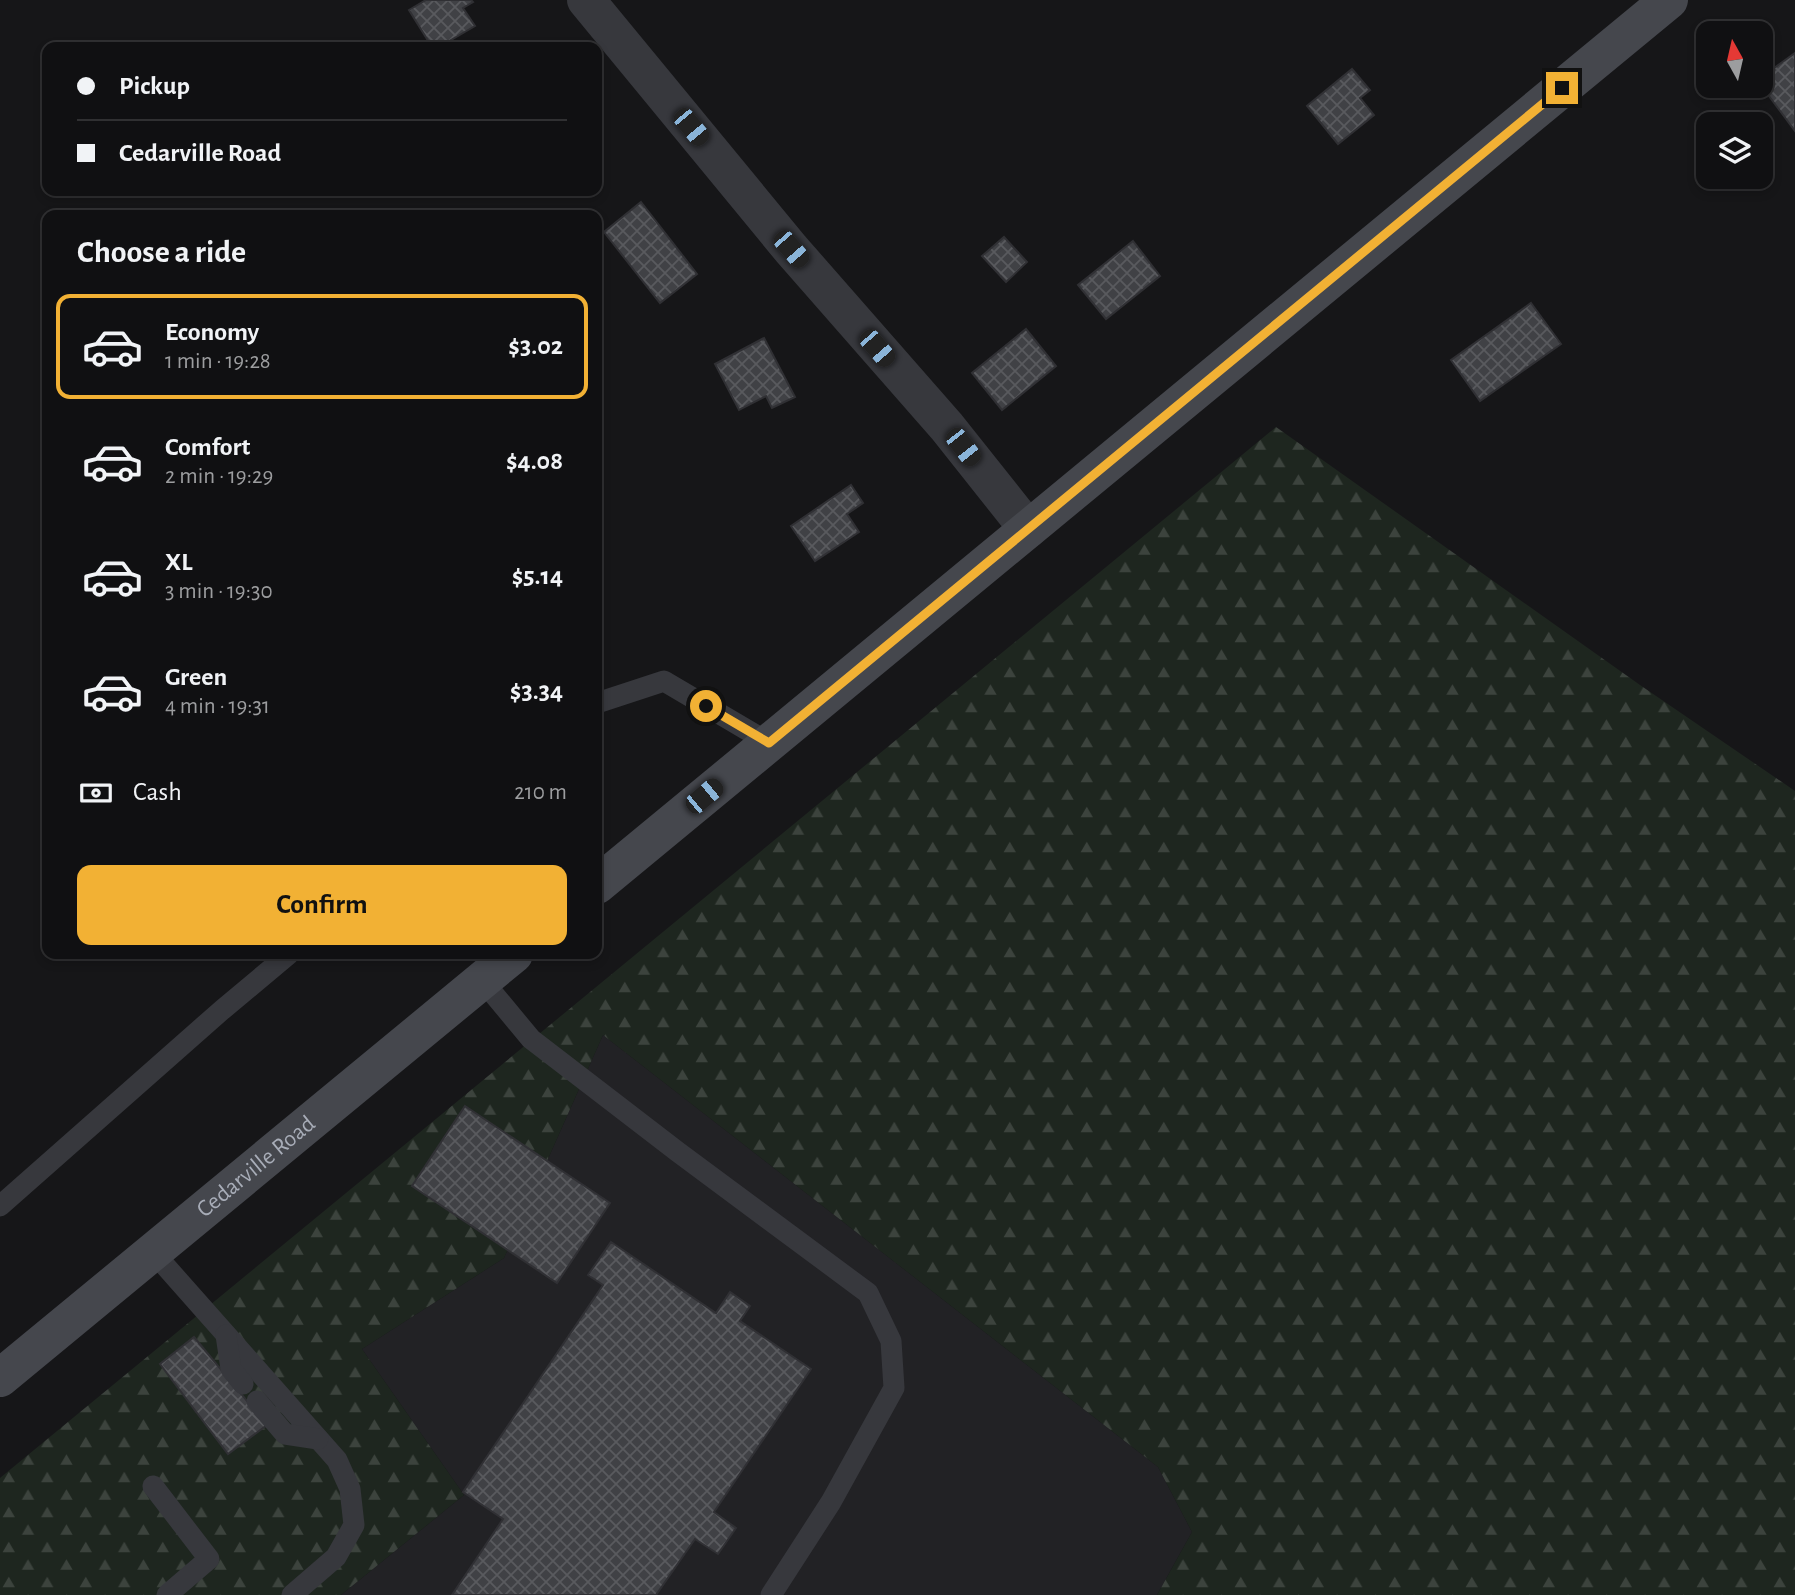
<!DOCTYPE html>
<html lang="en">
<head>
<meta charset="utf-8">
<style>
	:root { --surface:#101012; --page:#1e1e20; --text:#f1f3f6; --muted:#9c9d9f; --line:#303032; --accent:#f2b134 }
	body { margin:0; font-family:"Alegreya Sans",sans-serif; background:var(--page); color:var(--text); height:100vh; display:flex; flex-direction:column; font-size:26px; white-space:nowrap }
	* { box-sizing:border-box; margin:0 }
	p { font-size:23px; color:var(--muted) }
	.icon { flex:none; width:38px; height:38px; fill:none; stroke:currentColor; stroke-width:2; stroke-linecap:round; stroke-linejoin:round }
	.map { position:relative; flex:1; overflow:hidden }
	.sheet { position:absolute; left:42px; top:210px; width:560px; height:749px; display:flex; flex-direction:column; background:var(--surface); border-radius:14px; box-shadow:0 4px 10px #0003,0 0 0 2px var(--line) }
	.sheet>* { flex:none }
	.guide { position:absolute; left:42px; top:42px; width:560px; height:154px; border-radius:14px; box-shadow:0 4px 10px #0003,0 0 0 2px var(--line); display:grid; align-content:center; height:154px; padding:0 35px; background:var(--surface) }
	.needle { width:46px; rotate:352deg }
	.fabs { position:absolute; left:1696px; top:21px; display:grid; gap:14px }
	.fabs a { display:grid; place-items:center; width:77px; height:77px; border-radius:14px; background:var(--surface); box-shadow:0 4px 10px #0003,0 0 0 2px var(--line); font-size:35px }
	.end { position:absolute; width:32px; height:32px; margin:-16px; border:9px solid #f2b134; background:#111; box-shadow:0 0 0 4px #111 }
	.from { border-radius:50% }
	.car { position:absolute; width:21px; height:42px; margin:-21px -10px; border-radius:9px; box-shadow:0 0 5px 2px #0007; background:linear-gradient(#222 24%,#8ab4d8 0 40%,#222 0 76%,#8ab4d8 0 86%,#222 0) }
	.guide b { display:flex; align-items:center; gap:24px; height:66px; font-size:26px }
	.guide b+b { border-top:2px solid var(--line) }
	.guide i { width:18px; height:18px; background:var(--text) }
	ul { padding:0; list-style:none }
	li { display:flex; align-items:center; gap:21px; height:105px; margin:0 14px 10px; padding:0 21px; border:4px solid transparent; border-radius:14px }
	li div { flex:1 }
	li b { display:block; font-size:26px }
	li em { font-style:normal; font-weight:700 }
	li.on { border-color:var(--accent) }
	li>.icon { width:63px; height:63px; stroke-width:1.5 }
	h2 { padding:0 35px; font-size:32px; line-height:84px }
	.pay { display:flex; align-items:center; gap:18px; height:77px; padding:0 35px; font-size:26px }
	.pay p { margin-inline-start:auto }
	.button { display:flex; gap:14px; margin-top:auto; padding:14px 35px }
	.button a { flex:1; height:80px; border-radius:14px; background:var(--accent); color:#111; font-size:28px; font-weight:700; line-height:80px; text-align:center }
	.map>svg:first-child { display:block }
</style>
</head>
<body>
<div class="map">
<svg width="1795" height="1595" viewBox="0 0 1795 1595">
	<defs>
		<pattern id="forest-firs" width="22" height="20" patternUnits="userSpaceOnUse" patternTransform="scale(1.75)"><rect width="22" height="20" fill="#1e261f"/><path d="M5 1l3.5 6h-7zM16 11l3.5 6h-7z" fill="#3c433d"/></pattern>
		<pattern id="building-cross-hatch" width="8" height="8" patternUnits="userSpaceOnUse" patternTransform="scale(1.75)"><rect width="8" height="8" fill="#404145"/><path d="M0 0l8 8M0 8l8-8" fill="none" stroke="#595a5e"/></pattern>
	</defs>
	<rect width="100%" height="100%" fill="#161618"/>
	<!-- built -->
	<polygon fill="#222225" points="603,1035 1158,1467 1192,1532 1157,1595 341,1595 464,1495 362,1349 504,1258"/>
	<!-- forest -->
	<polygon fill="url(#forest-firs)" points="1276,427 1640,685 1795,791 1795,1595 1157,1595 1192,1532 1158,1467 603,1035 504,1258 362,1349 464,1495 341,1595 0,1595 0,1478"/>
	<!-- building -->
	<g fill="url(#building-cross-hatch)" stroke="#303034" stroke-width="2">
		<polygon points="426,0 471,0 473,2 463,8 475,26 439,47 432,47 409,10"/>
		<polygon points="1795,53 1795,131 1760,84 1760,78"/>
		<polygon points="1352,69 1370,90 1360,98 1374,115 1338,144 1307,106"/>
		<polygon points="641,202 697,274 660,303 604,232"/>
		<polygon points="1004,237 1027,262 1006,282 982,256"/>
		<polygon points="1133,241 1160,276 1106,319 1078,285"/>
		<polygon points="1531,303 1561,344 1480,401 1451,360"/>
		<polygon points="1026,329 1056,366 1002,410 972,373"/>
		<polygon points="764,338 795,397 772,408 766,396 739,410 715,364"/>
		<polygon points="851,485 863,503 847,514 859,532 815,561 791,526"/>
		<polygon points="465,1106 610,1203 557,1283 412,1186"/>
		<polygon points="611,1242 716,1313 730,1292 750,1306 740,1321 811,1369 714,1512 736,1528 718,1554 695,1539 656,1595 452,1595 503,1519 463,1492 603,1285 588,1275"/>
		<polygon points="194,1337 267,1425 228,1454 160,1364"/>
	</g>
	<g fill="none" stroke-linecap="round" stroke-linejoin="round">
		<!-- service -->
		<g stroke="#37383d" stroke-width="21">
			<polyline points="597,703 664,681 769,743"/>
			<polyline points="482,980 531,1039 678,1152 868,1293 891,1341 894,1388 831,1502 771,1595"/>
			<polyline points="0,1206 222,1010 289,954"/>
			<polyline points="153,1252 337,1460 350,1489 354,1525 336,1557 292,1595"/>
			<polyline points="226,1335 231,1369 243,1384"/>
			<polyline points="257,1401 285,1434 318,1439"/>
			<polyline points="153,1486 209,1559 167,1595"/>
		</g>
		<!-- minor -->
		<polyline stroke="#37383d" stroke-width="38" points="586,0 791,249 947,427 1028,529"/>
		<!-- secondary -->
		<g stroke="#45474d" stroke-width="38">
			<polyline points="597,885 1669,0"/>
			<path id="s1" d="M0,1378L514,954"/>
		</g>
	</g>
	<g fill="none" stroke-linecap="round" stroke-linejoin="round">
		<!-- route -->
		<polyline stroke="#f2b134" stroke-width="9" points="706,706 769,743 1562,88"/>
	</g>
	<g text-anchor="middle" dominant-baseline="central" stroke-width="5" stroke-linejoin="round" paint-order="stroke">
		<!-- street labels -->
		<g font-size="24" fill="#a8adb8" stroke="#111113">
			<text stroke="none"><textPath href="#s1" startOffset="332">Cedarville Road</textPath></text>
		</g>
	</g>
</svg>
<div class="fabs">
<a><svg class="needle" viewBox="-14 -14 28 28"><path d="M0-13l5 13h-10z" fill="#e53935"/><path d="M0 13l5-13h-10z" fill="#9c9d9f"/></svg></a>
<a><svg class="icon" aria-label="layers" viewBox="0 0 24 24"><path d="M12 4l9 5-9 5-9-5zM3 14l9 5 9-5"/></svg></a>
</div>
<i class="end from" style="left:706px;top:706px"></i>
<i class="end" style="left:1562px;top:88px"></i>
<i class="car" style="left:691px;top:127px;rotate:140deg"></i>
<i class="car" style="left:791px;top:249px;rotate:139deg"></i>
<i class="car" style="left:877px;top:348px;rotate:139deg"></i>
<i class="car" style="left:963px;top:447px;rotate:142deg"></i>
<i class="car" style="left:704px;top:796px;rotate:50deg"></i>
<div class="guide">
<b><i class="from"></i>Pickup</b>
<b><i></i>Cedarville Road</b>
</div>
<section class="sheet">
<h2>Choose a ride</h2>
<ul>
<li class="on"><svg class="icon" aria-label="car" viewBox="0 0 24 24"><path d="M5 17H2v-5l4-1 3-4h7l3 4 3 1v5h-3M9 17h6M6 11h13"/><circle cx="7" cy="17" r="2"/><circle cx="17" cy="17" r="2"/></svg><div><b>Economy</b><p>1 min · 19:28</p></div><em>$3.02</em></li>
<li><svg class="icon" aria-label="car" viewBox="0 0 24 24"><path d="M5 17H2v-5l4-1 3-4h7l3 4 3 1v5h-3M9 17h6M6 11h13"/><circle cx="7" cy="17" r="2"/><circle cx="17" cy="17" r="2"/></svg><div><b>Comfort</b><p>2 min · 19:29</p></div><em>$4.08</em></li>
<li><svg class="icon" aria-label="car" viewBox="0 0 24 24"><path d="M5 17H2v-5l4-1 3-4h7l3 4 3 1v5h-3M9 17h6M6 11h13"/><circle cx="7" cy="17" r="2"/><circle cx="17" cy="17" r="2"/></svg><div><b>XL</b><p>3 min · 19:30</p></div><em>$5.14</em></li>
<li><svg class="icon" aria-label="car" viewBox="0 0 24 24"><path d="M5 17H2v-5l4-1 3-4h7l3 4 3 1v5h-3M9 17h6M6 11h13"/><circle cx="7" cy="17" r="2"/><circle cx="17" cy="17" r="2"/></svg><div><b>Green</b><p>4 min · 19:31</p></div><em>$3.34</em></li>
</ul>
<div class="pay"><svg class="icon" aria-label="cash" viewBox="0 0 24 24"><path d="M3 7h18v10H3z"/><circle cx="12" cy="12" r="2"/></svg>Cash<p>210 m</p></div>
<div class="button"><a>Confirm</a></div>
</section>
</div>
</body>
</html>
